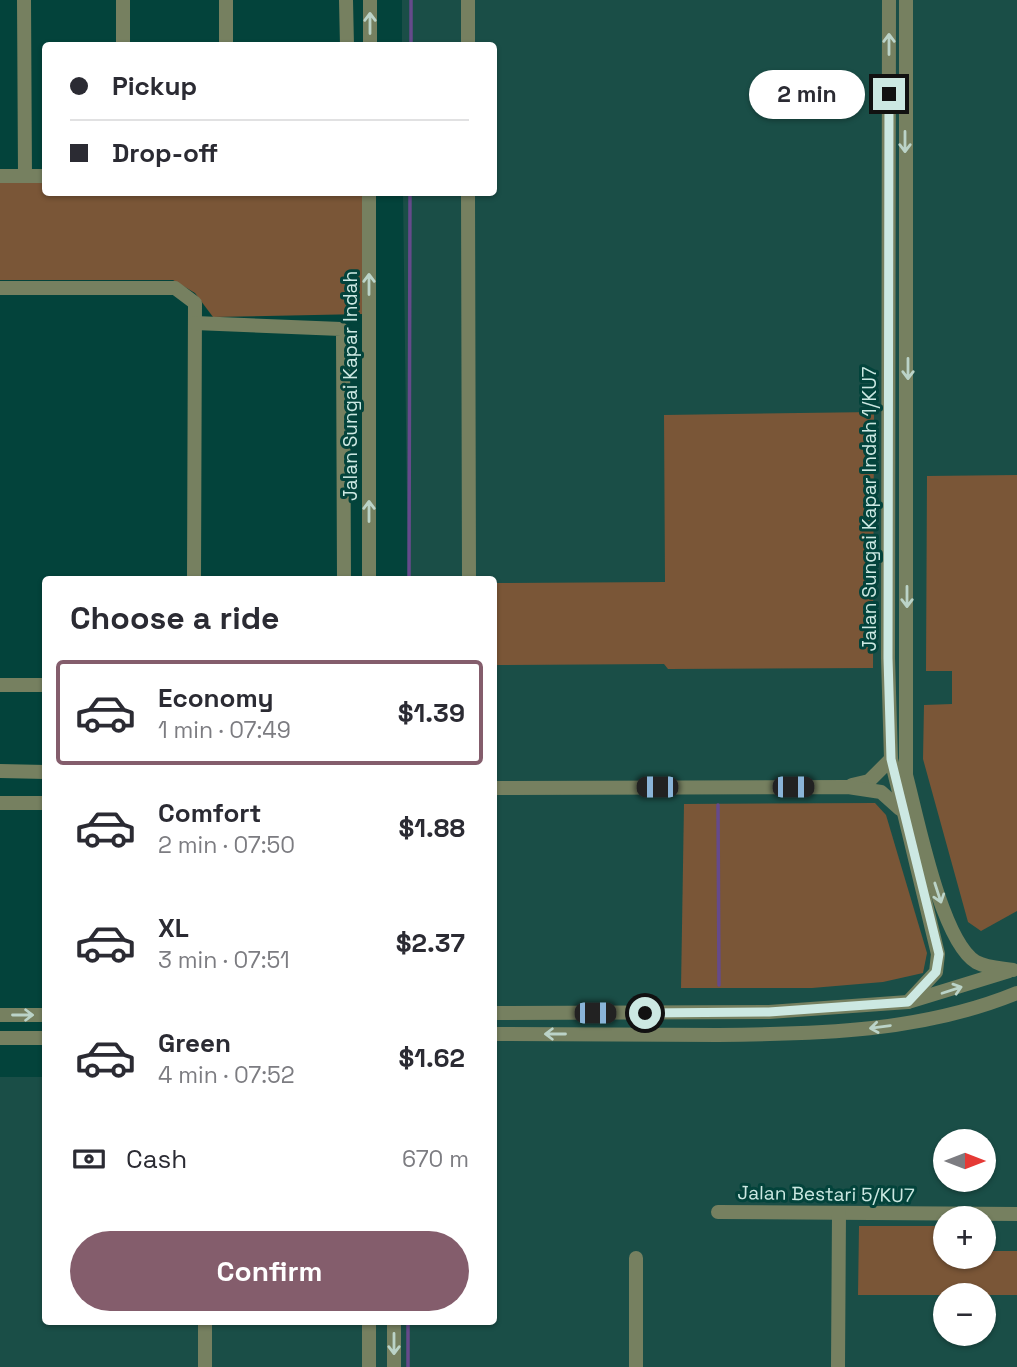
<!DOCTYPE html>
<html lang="en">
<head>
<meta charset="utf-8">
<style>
	:root { --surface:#fff; --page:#f2f2f3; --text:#2b2b33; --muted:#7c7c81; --line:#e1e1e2; --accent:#845d6c }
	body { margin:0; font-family:"Space Grotesk",sans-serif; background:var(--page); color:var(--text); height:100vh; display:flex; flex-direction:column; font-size:26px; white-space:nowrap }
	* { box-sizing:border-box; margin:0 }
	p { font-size:23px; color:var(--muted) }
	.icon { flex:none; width:38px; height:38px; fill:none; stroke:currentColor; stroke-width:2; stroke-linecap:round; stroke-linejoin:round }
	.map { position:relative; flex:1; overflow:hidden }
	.sheet { position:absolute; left:42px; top:576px; width:455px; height:749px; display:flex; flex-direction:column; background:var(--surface); border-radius:7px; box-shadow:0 2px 5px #0004 }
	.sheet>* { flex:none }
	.hud { position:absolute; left:42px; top:42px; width:455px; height:154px; border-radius:7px; box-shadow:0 2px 5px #0004; display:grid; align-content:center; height:154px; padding:0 28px; background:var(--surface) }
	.needle { width:46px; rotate:90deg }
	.tools { position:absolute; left:933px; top:1129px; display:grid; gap:14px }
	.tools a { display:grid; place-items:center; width:63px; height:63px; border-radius:50%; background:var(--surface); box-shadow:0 2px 5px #0004; font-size:35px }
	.end { position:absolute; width:32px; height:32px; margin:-16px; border:9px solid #cce8e2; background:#111; box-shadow:0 0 0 4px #111 }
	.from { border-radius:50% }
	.bubble { position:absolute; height:49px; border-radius:24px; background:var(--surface); box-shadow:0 2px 5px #0004; font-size:23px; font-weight:700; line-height:49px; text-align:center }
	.car { position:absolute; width:21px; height:42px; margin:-21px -10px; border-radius:9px; box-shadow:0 0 5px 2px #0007; background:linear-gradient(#222 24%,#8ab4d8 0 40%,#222 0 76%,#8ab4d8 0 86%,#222 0) }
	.hud b { display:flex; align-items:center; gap:24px; height:66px; font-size:26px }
	.hud b+b { border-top:2px solid var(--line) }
	.hud i { width:18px; height:18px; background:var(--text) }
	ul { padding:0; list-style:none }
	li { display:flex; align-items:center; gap:21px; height:105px; margin:0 14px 10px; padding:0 14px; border:4px solid transparent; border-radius:7px }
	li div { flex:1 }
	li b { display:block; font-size:26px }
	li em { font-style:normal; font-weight:700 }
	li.active { border-color:var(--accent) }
	li>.icon { width:63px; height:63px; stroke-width:1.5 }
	h2 { padding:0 28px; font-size:32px; line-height:84px }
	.pay { display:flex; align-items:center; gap:18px; height:77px; padding:0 28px; font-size:26px }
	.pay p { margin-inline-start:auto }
	.button { display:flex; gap:14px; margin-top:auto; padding:14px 28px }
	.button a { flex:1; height:80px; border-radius:42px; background:var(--accent); color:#fff; font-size:28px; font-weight:700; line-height:80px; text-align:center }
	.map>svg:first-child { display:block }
</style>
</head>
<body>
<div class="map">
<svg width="1017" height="1367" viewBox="0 0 1017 1367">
	<rect width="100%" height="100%" fill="#03433b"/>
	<!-- built -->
	<path fill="#1a4e47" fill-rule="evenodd" d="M402,0H1017V1367H0V1077H45L46,1321H494V579H408L403,193L494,192V46L402,45ZM945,1141H984V1180H945ZM945,1218H984V1256H945ZM945,1295H984V1334H945Z"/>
	<!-- green -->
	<g fill="#7a5637">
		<polygon points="0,182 45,182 46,192 363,193 363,314 213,317 195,293 173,280 0,280"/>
		<polygon points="874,412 873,668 668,669 664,664 494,665 494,583 665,582 664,415"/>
		<polygon points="1017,475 1017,911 981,931 968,922 923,759 924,705 952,704 952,671 926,671 927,476"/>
		<polygon points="875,803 886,815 927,953 923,973 883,982 812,988 681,988 684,804"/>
		<polygon points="859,1226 945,1226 945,1256 984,1256 984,1226 991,1226 991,1251 1017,1251 1017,1295 858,1295"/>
	</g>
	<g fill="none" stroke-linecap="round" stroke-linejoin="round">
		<!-- stream -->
		<g stroke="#654a8b" stroke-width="3.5">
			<polyline points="411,46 411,0"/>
			<polyline points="409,579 410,192"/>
			<polyline points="718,805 719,985"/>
			<polyline points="408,1367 408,1321"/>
		</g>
		<!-- minor -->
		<g stroke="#768060" stroke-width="14">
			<polyline points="24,0 25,176"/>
			<polyline points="226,0 226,46"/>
			<polyline points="346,0 347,46"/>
			<polyline points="889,0 888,658 891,759 938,954 936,972 908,1002"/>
			<path d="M906,0V775C917,816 941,941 976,962C987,968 1000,968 1013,970"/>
			<polyline points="123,46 123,0"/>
			<polyline points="370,46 370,0"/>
			<polyline points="468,46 468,0"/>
			<polyline points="0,176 46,176"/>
			<polyline points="468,192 469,579"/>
			<polyline points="0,288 175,288 195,303 194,579"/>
			<polyline points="195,323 341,329 343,333 344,579"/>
			<polyline points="369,579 369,192"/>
			<polyline points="0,685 46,685"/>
			<polyline points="0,771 46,772"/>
			<polyline points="852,785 869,781 891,759"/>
			<polyline points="494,788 848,787 881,792 900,809"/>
			<polyline points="0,803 46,803"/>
			<polyline points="494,1013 769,1012 908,1002 1009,971"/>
			<polyline points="0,1015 46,1015"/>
			<path d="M494,1034C568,1034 643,1035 718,1035C819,1034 922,1032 1017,993"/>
			<polyline points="0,1038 46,1038"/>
			<polyline points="718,1212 1017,1214"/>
			<polyline points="636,1258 636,1367"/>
			<polyline points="394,1321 394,1367"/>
			<polyline points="205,1367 205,1321"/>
			<polyline points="369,1367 369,1321"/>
			<polyline points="838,1367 839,1213"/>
		</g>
	</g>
	<!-- one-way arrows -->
	<defs><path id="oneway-shaft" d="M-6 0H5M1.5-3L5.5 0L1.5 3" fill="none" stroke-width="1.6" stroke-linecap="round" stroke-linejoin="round" transform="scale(1.75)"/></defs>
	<g stroke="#bbd3c8">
		<use href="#oneway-shaft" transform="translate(370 23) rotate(-90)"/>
		<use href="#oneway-shaft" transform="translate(889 44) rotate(-90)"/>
		<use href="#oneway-shaft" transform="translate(905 142) rotate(90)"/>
		<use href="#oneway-shaft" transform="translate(369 284) rotate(-90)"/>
		<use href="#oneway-shaft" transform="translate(908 369) rotate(90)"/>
		<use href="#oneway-shaft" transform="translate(369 511) rotate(-90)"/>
		<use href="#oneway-shaft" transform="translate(907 597) rotate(90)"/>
		<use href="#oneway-shaft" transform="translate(938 893) rotate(72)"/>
		<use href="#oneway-shaft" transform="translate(952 990) rotate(-18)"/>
		<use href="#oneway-shaft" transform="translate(23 1015)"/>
		<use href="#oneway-shaft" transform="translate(880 1027) rotate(172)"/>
		<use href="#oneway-shaft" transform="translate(555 1034) rotate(-180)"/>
		<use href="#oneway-shaft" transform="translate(394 1344) rotate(90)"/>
	</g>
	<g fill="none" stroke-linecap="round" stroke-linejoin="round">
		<!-- route -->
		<polyline stroke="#cce8e2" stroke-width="9" points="645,1013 769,1012 908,1002 936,972 939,954 891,759 888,658 889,94"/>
	</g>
	<g text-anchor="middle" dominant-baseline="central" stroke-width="6" stroke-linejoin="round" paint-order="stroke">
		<!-- street labels -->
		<g font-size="19" fill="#cce8e2" stroke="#03433b">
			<text transform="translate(350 386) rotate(-90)">Jalan Sungai Kapar Indah</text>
			<text transform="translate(869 509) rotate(-90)">Jalan Sungai Kapar Indah 1/KU7</text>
			<text transform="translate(826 1194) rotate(1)">Jalan Bestari 5/KU7</text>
		</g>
	</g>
</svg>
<div class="tools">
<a><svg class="needle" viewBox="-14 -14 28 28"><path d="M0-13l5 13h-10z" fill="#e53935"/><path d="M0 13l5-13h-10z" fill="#7c7c81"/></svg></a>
<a>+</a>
<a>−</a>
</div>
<i class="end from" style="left:645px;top:1013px"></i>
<i class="end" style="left:889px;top:94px"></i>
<div class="bubble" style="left:749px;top:70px;width:116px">2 min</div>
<i class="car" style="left:657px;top:787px;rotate:270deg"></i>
<i class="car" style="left:793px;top:787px;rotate:90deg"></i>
<i class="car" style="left:595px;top:1013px;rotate:90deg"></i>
<div class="hud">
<b><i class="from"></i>Pickup</b>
<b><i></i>Drop-off</b>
</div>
<section class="sheet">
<h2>Choose a ride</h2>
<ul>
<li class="active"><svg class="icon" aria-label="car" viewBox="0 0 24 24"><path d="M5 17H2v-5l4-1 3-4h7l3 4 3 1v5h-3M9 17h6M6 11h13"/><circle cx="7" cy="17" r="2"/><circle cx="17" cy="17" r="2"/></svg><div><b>Economy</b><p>1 min · 07:49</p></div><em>$1.39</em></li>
<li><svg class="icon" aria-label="car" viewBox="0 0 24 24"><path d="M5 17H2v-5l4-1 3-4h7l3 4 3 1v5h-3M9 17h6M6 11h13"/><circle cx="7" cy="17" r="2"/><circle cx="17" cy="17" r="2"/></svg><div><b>Comfort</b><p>2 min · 07:50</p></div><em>$1.88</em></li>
<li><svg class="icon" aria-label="car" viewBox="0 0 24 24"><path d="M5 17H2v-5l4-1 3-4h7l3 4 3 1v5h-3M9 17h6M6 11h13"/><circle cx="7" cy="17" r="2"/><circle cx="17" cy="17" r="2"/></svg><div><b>XL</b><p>3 min · 07:51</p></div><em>$2.37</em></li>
<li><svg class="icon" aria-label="car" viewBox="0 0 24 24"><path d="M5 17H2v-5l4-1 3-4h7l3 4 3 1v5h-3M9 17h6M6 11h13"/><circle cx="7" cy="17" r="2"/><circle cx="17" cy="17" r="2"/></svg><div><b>Green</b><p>4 min · 07:52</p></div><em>$1.62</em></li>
</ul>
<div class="pay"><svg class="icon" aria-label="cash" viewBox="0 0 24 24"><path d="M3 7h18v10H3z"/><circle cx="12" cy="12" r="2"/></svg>Cash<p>670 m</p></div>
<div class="button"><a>Confirm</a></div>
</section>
</div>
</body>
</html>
